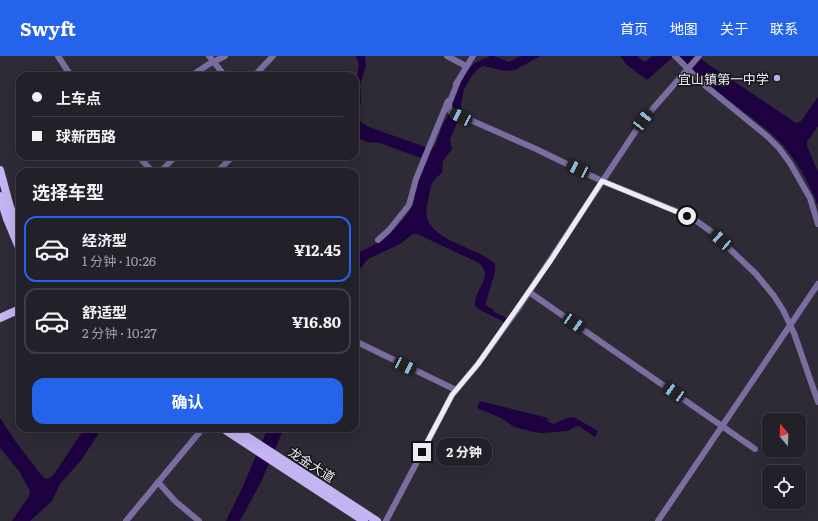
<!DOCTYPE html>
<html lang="zh">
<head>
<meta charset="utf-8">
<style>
	:root { --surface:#222029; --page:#2a2831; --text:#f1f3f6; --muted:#a2a3a8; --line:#3f3e46; --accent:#2563eb }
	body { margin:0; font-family:Literata,"Noto Sans SC",serif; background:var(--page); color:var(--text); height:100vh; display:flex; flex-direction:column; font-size:15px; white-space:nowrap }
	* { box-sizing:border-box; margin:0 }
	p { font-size:13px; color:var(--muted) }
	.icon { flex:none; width:22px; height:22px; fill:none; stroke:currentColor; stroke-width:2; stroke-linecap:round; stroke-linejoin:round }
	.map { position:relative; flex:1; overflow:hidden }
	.panel { position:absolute; left:16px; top:112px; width:343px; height:264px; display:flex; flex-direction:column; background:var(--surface); border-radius:12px; box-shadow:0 4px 16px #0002,0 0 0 1px var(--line) }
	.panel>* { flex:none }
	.top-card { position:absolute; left:16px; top:16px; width:343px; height:88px; border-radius:12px; box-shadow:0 4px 16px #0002,0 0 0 1px var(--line); display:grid; align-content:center; height:88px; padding:0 16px; background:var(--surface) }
	.needle { width:26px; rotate:341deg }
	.fabs { position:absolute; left:762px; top:357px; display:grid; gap:8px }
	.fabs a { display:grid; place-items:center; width:44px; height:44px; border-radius:8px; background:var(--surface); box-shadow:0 4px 16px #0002,0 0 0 1px var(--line); font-size:20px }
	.end { position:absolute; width:18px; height:18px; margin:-9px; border:5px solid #edecf3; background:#111; box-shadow:0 0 0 2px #111 }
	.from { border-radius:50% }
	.bubble { position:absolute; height:28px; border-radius:12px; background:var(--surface); box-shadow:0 4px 16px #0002,0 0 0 1px var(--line); font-size:13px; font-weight:700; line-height:28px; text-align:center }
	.car { position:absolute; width:12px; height:24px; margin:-12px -6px; border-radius:5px; box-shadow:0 0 3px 1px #0007; background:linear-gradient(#222 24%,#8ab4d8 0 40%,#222 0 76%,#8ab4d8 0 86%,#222 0) }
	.top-card b { display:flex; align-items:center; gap:14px; height:38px; font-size:15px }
	.top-card b+b { border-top:1px solid var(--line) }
	.top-card i { width:10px; height:10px; background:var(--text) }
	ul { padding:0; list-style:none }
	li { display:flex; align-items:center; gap:12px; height:66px; margin:0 8px 6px; padding:0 8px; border:2px solid var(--line); border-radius:12px }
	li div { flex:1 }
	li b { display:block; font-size:15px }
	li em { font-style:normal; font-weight:700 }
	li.active { border-color:var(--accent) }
	li>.icon { width:36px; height:36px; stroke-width:1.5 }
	h2 { padding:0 16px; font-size:18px; line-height:48px }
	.action { display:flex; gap:8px; margin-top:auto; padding:8px 16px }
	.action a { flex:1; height:46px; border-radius:12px; background:var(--accent); color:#fff; font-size:16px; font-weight:700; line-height:46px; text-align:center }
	header { display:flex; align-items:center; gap:24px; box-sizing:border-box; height:56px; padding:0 20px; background:var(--accent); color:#fff }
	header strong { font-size:19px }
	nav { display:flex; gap:22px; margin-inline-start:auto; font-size:14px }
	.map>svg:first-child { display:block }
</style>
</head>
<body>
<header>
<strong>Swyft</strong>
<nav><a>首页</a><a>地图</a><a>关于</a><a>联系</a></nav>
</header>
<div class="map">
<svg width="818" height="465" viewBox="0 0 818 465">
	<rect width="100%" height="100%" fill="#2e2b37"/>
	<!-- water -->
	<g fill="#1d0141">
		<path d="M356,0H365L366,9L360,29L361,44L359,59L361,66L369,71L431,93L435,90L443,68L452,54V46L458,30L469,12L475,7L490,0H494L509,6L521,0H540L515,14L504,15L483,10L478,13L473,18L464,33L461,48L462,56L450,83L452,93L443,105L442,117C440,119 437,120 435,123C429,129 430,141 427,149C419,185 477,189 495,208V216L485,249L494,254V256L507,262L504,266L478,253L475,250C473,234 495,221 479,207L417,178H413L400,188L368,203L355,219V197C375,193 408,165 414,145C416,142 414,139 414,136C415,125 422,114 426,104L380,87L367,86L355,81V33L359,9Z"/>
		<polygon points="620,0 637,0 644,6 653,0 674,0 647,24 627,9"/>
		<path d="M679,0H699L705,6L796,67L801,65L818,41V70L807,86V90L818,116V150C811,130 797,105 783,89C772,77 757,66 744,56C721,38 698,21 679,0Z"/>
		<polygon points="480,345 548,362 547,365 554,368 567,362 574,361 598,375 595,381 580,371 576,370 568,375 542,377 534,376 514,371 501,362 477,352"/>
		<polygon points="0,362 16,386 42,420 46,423 51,421 54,418 85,372 102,372 82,403 60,428 52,445 30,465 12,465 29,440 30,435 19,415 0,392"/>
		<polygon points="268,372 284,372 262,424 240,465 226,465 243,430"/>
	</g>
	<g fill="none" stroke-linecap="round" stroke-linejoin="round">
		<!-- minor -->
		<g stroke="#796e9f" stroke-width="6">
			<polyline points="58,0 71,20"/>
			<polyline points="209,0 225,20"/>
			<polyline points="447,0 466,10"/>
			<polyline points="675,0 702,27 768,81 779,92 790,107 810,142 818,168"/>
			<polyline points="191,20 209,8 225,0"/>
			<polyline points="254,20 273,0"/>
			<polyline points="458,25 449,48 450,55 536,93 602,125 681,157 698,166 713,177 756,218 774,240 783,254 794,277 818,346"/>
			<polyline points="456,28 473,0"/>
			<polyline points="138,100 153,116"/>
			<polyline points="160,116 176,100"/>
			<polyline points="217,116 233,100"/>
			<polyline points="378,184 389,174 409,149 416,123 448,45"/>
			<polyline points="529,236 755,393"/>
			<polyline points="355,285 456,334"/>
			<polyline points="158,426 175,445 199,465"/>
			<polyline points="126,465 203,372"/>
			<polyline points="386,465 452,339 478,308 517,254 643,64 699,0"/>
			<polyline points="658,465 818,228"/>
		</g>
		<!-- major -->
		<g stroke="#c3b5f2" stroke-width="8">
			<polyline points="0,114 10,151 20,177"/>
			<polyline points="0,140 7,163 20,194"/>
			<polyline points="0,262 20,253"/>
			<polyline points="222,372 364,465"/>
			<polyline points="234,372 377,465"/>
		</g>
	</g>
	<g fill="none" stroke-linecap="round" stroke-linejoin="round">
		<!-- route -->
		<polyline stroke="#edecf3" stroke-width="5" points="422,396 452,339 478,308 551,204 602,125 687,160"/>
	</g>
	<!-- markers -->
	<circle fill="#bcaaf5" stroke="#16151a" stroke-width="1.5" cx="777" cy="22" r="4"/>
	<g text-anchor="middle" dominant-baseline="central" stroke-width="3" stroke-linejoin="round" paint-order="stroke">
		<!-- poi labels -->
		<g font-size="13" fill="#edecf3" stroke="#16151a" text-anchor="end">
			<text x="769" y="22">宜山镇第一中学</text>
		</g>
		<!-- street labels -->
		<g font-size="13" fill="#edecf3" stroke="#16151a">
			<text transform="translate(312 408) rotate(33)">龙金大道</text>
		</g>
	</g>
</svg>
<div class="fabs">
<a><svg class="needle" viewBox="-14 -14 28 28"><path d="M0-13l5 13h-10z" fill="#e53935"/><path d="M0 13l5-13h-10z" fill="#a2a3a8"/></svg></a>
<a><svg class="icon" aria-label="locate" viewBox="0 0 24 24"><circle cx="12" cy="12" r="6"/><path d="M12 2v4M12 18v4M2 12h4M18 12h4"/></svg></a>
</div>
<i class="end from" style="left:687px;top:160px"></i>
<i class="end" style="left:422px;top:396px"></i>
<div class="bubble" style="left:436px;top:382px;width:56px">2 分钟</div>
<i class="car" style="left:461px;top:61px;rotate:297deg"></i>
<i class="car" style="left:643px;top:64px;rotate:38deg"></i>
<i class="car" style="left:578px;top:113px;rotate:296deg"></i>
<i class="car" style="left:721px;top:184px;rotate:312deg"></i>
<i class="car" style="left:574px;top:267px;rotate:124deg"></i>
<i class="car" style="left:405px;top:310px;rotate:117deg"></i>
<i class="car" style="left:674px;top:336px;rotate:304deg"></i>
<div class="top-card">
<b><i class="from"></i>上车点</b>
<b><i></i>球新西路</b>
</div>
<section class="panel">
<h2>选择车型</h2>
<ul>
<li class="active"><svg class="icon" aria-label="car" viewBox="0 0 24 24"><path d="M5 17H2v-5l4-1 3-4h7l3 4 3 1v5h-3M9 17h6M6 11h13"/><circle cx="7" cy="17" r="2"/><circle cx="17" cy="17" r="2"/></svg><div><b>经济型</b><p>1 分钟 · 10:26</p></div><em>¥12.45</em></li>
<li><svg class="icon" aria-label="car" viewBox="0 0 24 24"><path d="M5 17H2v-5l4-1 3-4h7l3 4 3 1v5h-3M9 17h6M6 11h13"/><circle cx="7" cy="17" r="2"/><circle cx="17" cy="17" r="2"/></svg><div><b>舒适型</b><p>2 分钟 · 10:27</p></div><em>¥16.80</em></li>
</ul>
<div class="action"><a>确认</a></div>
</section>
</div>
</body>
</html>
